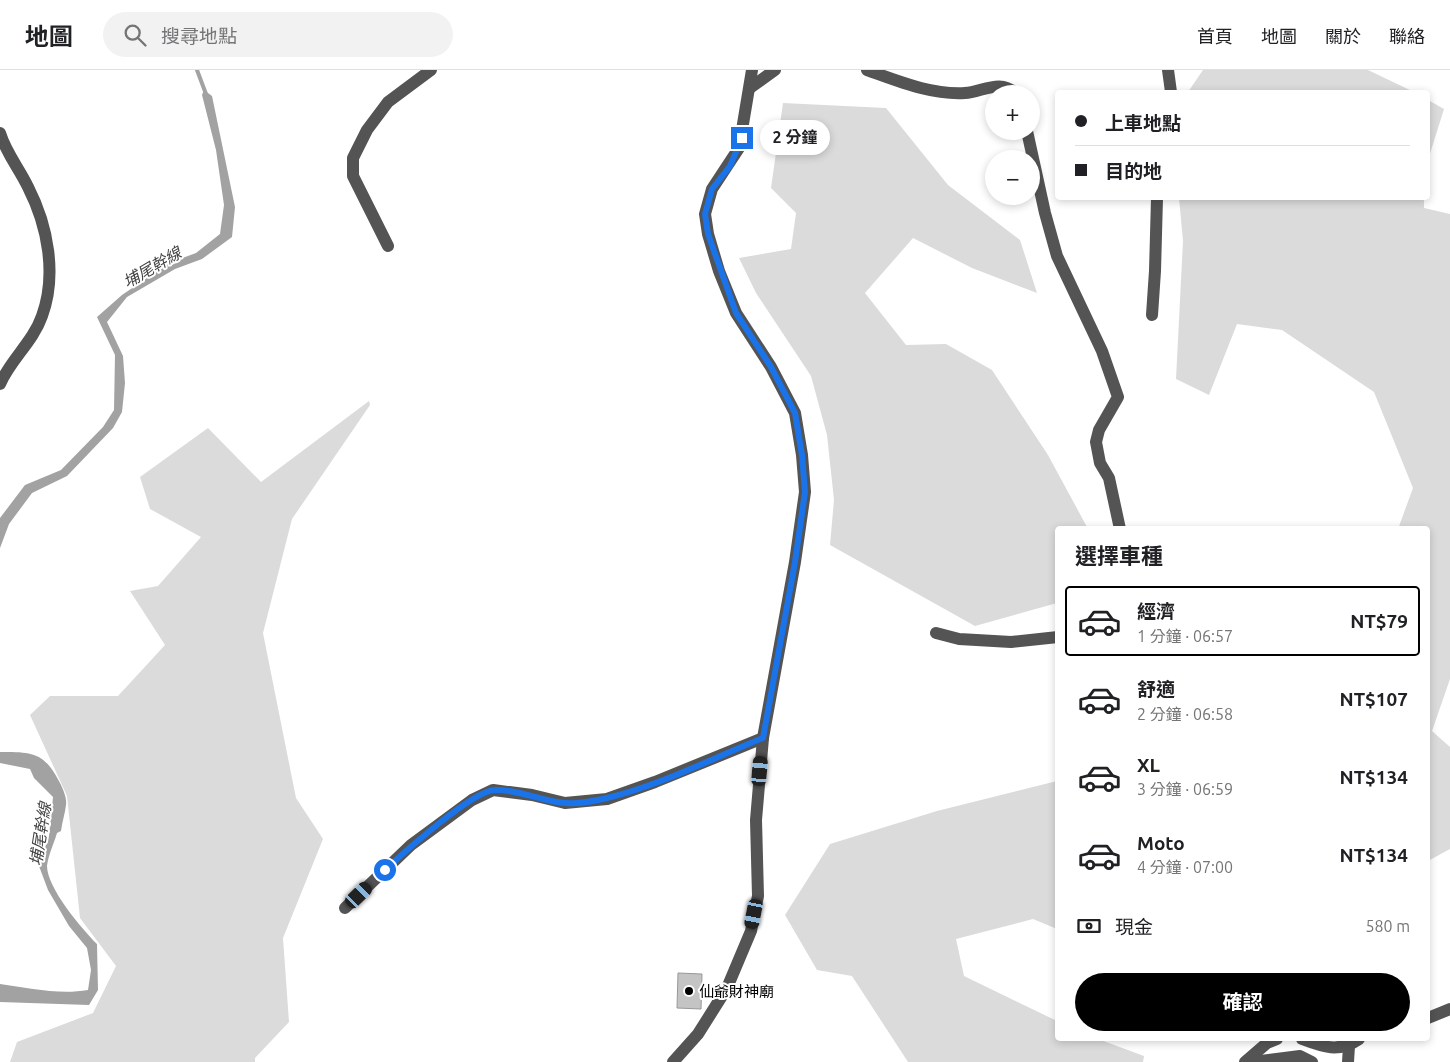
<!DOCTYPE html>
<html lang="zh-TW">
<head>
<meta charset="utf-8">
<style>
	:root { --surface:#fff; --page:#f2f2f2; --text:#202124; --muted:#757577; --line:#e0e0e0; --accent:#000 }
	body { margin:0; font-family:Ubuntu,"Noto Sans TC",sans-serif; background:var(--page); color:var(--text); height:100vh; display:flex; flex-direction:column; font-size:19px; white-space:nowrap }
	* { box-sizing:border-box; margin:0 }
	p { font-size:16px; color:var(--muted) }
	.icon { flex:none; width:28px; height:28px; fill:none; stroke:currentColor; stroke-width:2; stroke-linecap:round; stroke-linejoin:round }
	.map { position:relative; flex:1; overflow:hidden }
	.drawer { position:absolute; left:1055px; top:456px; width:375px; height:515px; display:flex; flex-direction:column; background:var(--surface); border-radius:5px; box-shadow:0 2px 8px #0003 }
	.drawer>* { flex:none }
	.top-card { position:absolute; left:1055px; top:20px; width:375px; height:110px; border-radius:5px; box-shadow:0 2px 8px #0003; display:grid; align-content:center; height:110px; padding:0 20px; background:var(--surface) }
	.buttons { position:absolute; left:985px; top:15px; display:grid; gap:10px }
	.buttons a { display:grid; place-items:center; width:55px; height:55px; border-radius:50%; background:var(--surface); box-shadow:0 2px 8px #0003; font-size:25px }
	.end { position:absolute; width:22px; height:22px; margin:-11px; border:6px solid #1a73e8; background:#fff; box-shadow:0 0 0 2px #fff }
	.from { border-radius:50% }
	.bubble { position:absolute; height:35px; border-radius:18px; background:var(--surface); box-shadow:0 2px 8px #0003; font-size:16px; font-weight:700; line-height:35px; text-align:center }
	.car { position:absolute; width:15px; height:30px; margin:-15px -8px; border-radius:6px; box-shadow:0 0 4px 1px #0007; background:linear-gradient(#222 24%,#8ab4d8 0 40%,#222 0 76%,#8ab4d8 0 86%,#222 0) }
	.top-card b { display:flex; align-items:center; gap:18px; height:48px; font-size:19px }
	.top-card b+b { border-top:1px solid var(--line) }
	.top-card i { width:12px; height:12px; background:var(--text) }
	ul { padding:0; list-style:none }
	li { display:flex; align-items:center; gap:15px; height:70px; margin:0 10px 8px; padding:0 10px; border:2px solid transparent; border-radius:5px }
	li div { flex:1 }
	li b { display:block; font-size:19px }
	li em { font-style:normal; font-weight:700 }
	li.selected { border-color:var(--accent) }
	li>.icon { width:45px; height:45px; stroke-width:1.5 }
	h2 { padding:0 20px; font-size:22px; line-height:60px }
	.pay { display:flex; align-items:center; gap:12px; height:55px; padding:0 20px; font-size:19px }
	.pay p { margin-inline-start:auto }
	.action { display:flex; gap:10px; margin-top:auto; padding:10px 20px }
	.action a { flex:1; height:58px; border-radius:30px; background:var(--accent); color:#fff; font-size:20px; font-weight:700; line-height:58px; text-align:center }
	header { display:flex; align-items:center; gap:30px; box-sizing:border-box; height:70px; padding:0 25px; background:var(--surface); border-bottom:1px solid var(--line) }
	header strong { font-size:24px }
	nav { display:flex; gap:28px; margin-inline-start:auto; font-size:18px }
	.search { width:350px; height:45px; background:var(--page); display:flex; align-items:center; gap:12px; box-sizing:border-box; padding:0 18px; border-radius:28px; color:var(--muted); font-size:19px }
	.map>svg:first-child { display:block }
</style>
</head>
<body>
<header>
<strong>地圖</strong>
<div class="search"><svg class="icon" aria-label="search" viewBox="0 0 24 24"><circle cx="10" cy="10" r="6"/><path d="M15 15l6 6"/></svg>搜尋地點</div>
<nav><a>首頁</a><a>地圖</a><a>關於</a><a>聯絡</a></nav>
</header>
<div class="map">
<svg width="1450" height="992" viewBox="0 0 1450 992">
	<rect width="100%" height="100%" fill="#fff"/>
	<!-- green -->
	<g fill="#dbdbdb">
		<polygon points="1203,0 1368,0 1414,22 1188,22"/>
		<polygon points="1428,30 1444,39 1428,90"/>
		<polygon points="783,33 886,38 948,115 1020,170 1037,223 972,198 913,168 865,223 906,275 946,274 992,300 1048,385 1087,457 1058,459 1057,533 975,556 830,475 834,430 827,365 811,306 756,223 739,188 791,179 796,143 771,118"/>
		<polygon points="1179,128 1424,128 1424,138 1450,144 1450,609 1432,661 1450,677 1450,779 1428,791 1428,459 1398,459 1413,418 1374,322 1282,260 1237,254 1209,325 1176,309 1183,171"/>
		<polygon points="369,331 370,335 292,449 263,563 296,728 323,769 283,868 289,952 255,988 255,992 10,992 17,972 93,943 116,896 80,848 67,726 30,645 50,626 118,626 165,575 130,521 158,516 201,467 150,439 140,407 208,358 261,412"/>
		<polygon points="1057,711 1057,859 1033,849 956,869 964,906 1057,951 1058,969 1098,969 1144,986 1143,992 908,992 852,906 817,900 785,845 830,774 937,741"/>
	</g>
	<!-- water -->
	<g fill="#a2a2a2">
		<polygon points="204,20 212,26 235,137 232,167 202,189 175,199 127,227 107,252 123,286 125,313 122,342 113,358 67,406 32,423 9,454 0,478 0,448 25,415 61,400 103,357 114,340 115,285 97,247 122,225 169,193 196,183 220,164 224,135 216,80 202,25"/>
		<path d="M0,682C33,682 44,682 60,713C63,719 67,728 66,735C65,744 62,752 61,761L57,763C54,773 48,786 47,796C47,818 82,859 97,874L98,920L89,935L0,932V914C29,918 59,925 88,920L91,900L87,878L69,856L48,820L39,796L49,766L53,727L34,708L30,699L0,693Z"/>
	</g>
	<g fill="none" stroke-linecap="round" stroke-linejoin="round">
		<!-- stream -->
		<polyline stroke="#a2a2a2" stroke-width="4" points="197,0 206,24"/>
	</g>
	<!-- building -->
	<polygon fill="#c4c4c4" stroke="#989898" points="678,903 702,904 701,939 677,938"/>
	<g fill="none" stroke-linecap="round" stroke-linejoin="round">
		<!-- minor -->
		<g stroke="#545454" stroke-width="12">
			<path d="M867,0C898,11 931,25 965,23C982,22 1001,8 1016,24"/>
			<polyline points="1168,0 1171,22"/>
			<polyline points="750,18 775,0"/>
			<polyline points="1027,61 1045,143 1057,186 1102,281 1118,327 1099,360 1096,372 1100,393 1109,408 1120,459"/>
			<path d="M0,63C6,83 19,98 28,117C48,156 57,205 42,246C33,272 11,289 0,314"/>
			<polyline points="388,176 353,106 353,88 367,60 388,32 431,0"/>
			<polyline points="1152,245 1155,201 1157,128"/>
			<polyline points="936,563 959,569 1011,572 1058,567"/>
			<polyline points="345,838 411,775 472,730 493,720 532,725 565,733 607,729 655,712 763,668"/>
			<polyline points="1428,948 1450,939"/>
			<path d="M1302,969C1323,977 1339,983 1359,969"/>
			<polyline points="673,992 698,964 727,918 751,861 758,826 756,750 763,668 795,492 805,422 802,385 795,343 771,297 736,243 719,201 708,164 705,144 712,119 739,78 752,0"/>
			<polyline points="1245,992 1267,973 1277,969"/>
			<polyline points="1253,992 1300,986 1312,992"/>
			<polyline points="1348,992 1349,976"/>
		</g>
	</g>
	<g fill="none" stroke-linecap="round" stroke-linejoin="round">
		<!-- route -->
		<path stroke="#1a73e8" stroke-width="6" d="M385,800C402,784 473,720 495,720C519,719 543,732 566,733C578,734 595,731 607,728C659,716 713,688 763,668L795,492L805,422L802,385L795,343L771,297L736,243L708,164L705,144L712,119L730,96L742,68"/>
	</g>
	<!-- markers -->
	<circle fill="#000" stroke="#fff" stroke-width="2" cx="689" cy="921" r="5"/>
	<g text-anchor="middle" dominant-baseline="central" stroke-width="4" stroke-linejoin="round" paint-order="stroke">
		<!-- poi labels -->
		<g font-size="15" fill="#000" stroke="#fff" text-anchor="start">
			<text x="699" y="921">仙爺財神廟</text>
		</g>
		<!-- water labels -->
		<g font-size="16" font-style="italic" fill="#434343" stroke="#fff">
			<text transform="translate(152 197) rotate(-30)">埔尾幹線</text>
			<text transform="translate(40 764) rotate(-81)">埔尾幹線</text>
		</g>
	</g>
</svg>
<div class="buttons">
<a>+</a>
<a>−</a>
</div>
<i class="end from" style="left:385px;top:800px"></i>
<i class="end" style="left:742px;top:68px"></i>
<div class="bubble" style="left:760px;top:50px;width:70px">2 分鐘</div>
<i class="car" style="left:760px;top:701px;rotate:5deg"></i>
<i class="car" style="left:359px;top:825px;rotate:46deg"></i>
<i class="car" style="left:754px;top:844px;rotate:191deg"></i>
<div class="top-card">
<b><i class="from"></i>上車地點</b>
<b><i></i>目的地</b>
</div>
<section class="drawer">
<h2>選擇車種</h2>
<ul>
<li class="selected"><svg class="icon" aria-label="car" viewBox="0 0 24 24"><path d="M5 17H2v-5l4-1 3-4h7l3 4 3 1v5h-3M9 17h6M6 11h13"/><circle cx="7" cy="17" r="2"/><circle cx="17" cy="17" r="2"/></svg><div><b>經濟</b><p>1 分鐘 · 06:57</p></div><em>NT$79</em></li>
<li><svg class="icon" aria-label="car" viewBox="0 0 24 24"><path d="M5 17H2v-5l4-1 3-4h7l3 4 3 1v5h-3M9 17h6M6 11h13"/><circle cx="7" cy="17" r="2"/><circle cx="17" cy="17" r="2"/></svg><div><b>舒適</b><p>2 分鐘 · 06:58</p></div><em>NT$107</em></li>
<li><svg class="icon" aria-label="car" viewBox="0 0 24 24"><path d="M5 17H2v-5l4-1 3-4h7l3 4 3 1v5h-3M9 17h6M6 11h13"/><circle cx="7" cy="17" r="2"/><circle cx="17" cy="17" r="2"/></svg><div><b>XL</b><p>3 分鐘 · 06:59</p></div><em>NT$134</em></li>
<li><svg class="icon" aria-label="car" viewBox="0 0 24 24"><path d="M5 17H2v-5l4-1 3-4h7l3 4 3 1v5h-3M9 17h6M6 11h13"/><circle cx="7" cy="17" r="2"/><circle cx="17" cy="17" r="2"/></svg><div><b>Moto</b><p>4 分鐘 · 07:00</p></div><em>NT$134</em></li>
</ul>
<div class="pay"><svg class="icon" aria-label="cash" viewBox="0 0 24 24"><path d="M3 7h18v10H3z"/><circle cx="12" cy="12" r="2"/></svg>現金<p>580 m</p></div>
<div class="action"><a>確認</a></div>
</section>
</div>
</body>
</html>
